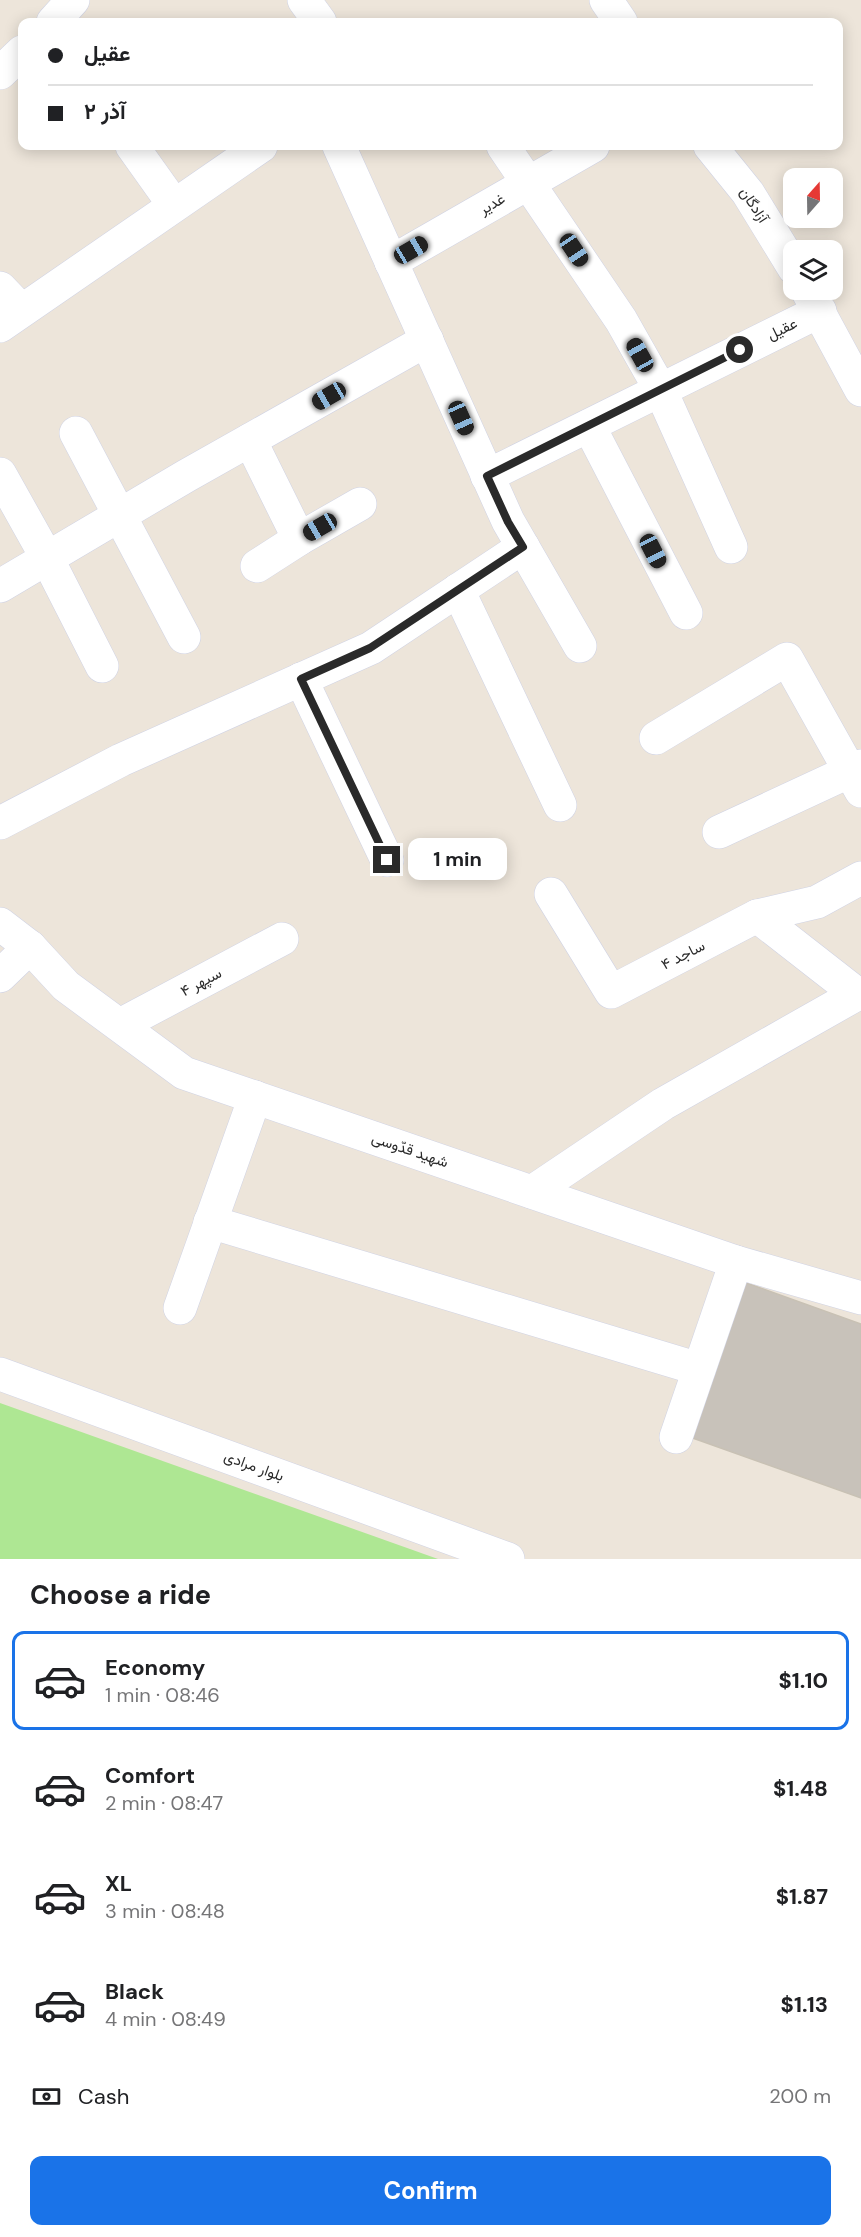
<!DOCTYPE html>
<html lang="en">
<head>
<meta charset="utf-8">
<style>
	:root { --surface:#fff; --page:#f6f6f6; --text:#202124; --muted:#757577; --line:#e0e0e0; --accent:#1a73e8 }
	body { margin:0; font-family:"DM Sans",Vazirmatn,sans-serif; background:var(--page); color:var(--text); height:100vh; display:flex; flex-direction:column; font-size:22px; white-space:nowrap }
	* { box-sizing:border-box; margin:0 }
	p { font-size:20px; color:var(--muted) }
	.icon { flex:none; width:33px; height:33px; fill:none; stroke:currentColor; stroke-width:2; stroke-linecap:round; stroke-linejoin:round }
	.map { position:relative; height:1559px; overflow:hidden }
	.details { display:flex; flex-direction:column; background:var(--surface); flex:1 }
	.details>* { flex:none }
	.banner { position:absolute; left:18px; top:18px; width:825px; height:132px; border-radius:12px; box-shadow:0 3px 15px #0003; display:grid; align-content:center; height:132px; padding:0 30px; background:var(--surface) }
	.needle { width:39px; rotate:20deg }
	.buttons { position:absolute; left:783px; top:168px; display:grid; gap:12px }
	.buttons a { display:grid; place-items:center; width:60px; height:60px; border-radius:12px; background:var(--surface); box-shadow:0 3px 15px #0003; font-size:30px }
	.end { position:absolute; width:27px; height:27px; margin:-14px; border:8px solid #2a2a2a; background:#fff; box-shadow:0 0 0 3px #fff }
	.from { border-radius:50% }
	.bubble { position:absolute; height:42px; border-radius:12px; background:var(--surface); box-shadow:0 3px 15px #0003; font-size:20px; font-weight:700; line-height:42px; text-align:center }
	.car { position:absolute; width:18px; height:36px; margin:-18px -9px; border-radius:8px; box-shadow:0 0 4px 2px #0007; background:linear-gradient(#222 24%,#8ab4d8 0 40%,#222 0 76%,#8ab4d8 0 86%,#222 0) }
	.banner b { display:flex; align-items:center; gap:21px; height:57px; font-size:22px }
	.banner b+b { border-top:2px solid var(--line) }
	.banner i { width:15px; height:15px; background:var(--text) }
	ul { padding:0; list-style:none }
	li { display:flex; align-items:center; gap:18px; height:99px; margin:0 12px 9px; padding:0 18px; border:3px solid transparent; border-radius:12px }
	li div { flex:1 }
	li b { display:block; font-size:22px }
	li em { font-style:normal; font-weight:700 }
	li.on { border-color:var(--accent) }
	li>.icon { width:54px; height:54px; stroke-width:1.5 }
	h2 { padding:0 30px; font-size:27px; line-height:72px }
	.pay { display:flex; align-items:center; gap:15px; height:66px; padding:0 30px; font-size:22px }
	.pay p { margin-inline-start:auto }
	.action { display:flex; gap:12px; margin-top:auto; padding:12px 30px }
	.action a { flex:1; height:69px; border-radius:12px; background:var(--accent); color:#fff; font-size:24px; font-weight:700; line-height:69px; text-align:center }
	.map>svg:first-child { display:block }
</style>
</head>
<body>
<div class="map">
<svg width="861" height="1559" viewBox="0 0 861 1559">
	<rect width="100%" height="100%" fill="#ede5da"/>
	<!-- green -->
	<polygon fill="#aee793" points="0,1403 438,1559 0,1559"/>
	<!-- building -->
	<polygon fill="#c8c2ba" stroke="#c8c1b4" stroke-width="1.5" points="741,1281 861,1324 861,1498 687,1436"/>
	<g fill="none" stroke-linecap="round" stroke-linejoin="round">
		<!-- minor casing -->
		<g stroke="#d0d3e4" stroke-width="34">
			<g id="minor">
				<polyline points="304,0 320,22"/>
				<polyline points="606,0 621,22"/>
				<polyline points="53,22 73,0"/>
				<polyline points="0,73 22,52"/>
				<polyline points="132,146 174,205"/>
				<polyline points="339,146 508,521 580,646"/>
				<polyline points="503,146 621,320 660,389 731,547"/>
				<polyline points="710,146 748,193 794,268"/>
				<polyline points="391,262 593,146"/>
				<polyline points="0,288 21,310"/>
				<polyline points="807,290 861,390"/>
				<polyline points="0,326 261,146"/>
				<polyline points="589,426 686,613"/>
				<polyline points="76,433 184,637"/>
				<polyline points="250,440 299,539 360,504"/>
				<polyline points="0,474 47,558 102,666"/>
				<polyline points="487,476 820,311"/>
				<polyline points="257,566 299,539"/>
				<polyline points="0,586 186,476 427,340"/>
				<polyline points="458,590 560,805"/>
				<polyline points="301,679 387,860"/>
				<polyline points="656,738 787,659 861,791"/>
				<polyline points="0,823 121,760 371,648 523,547"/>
				<polyline points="719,832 861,766"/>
				<polyline points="551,894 611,992 757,916 817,902 861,878"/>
				<polyline points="0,924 30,947 66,986 184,1073 736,1262 861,1298"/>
				<polyline points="0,976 30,947"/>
				<polyline points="120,1025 282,939"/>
				<polyline points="532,1192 663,1104 857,994 757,916"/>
				<polyline points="210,1222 699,1369"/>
				<polyline points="180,1308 255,1097"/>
				<polyline points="0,1374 508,1559"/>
				<polyline points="676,1437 736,1262"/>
			</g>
		</g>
		<!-- minor -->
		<use href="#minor" stroke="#fff" stroke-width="33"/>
	</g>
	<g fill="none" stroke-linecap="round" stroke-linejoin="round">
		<!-- route -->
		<polyline stroke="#2a2a2a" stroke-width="8" points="387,860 301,679 370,648 523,547 508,522 487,476 740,350"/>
	</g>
	<g text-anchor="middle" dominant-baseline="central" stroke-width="4.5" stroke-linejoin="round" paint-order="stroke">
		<!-- street labels -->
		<g font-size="15" fill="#2a2a2a" stroke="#fff">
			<text transform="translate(492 204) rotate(-30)">غدیر</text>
			<text transform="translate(754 205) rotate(57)">آزادگان</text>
			<text transform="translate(782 329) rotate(-26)">عقیل</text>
			<text transform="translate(683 955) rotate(-27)">ساجد ۴</text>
			<text transform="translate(201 982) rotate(-28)">سپهر ۴</text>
			<text transform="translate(410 1150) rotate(19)">شهید قدّوسی</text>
			<text transform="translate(254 1466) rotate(20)">بلوار مرادی</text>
		</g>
	</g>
</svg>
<div class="buttons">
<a><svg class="needle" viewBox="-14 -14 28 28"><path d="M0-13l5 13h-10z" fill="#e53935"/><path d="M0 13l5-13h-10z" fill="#757577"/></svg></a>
<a><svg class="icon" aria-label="layers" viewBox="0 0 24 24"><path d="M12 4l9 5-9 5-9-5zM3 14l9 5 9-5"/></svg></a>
</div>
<i class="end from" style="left:740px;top:350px"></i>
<i class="end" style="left:387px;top:860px"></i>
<div class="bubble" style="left:408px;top:838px;width:99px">1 min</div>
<i class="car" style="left:411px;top:250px;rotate:60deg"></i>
<i class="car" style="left:574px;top:250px;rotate:146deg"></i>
<i class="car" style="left:640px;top:355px;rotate:331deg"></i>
<i class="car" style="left:329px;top:396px;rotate:240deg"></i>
<i class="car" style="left:461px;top:418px;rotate:156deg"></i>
<i class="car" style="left:320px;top:527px;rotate:240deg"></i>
<i class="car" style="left:653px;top:551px;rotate:153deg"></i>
<div class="banner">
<b><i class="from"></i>عقیل</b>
<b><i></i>آذر ۲</b>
</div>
</div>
<section class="details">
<h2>Choose a ride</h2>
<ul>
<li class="on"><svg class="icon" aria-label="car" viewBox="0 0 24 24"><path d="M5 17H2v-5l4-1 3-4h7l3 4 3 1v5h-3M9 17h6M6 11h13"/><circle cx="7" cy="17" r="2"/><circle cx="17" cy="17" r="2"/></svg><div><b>Economy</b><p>1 min · 08:46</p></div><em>$1.10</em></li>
<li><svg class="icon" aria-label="car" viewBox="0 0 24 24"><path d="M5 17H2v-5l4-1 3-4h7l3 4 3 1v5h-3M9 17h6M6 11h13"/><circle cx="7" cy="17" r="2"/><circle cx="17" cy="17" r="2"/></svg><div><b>Comfort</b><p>2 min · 08:47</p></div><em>$1.48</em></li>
<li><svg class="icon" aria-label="car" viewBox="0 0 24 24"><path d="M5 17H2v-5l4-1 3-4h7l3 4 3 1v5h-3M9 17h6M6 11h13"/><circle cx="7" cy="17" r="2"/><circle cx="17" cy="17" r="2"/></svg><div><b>XL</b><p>3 min · 08:48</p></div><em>$1.87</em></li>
<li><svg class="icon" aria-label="car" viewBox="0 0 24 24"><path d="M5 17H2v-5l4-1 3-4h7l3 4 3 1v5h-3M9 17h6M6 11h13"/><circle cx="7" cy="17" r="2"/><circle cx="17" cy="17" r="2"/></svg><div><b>Black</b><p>4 min · 08:49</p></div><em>$1.13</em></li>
</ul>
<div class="pay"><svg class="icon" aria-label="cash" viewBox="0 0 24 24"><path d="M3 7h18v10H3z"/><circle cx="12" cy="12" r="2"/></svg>Cash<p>200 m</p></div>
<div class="action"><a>Confirm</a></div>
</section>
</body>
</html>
